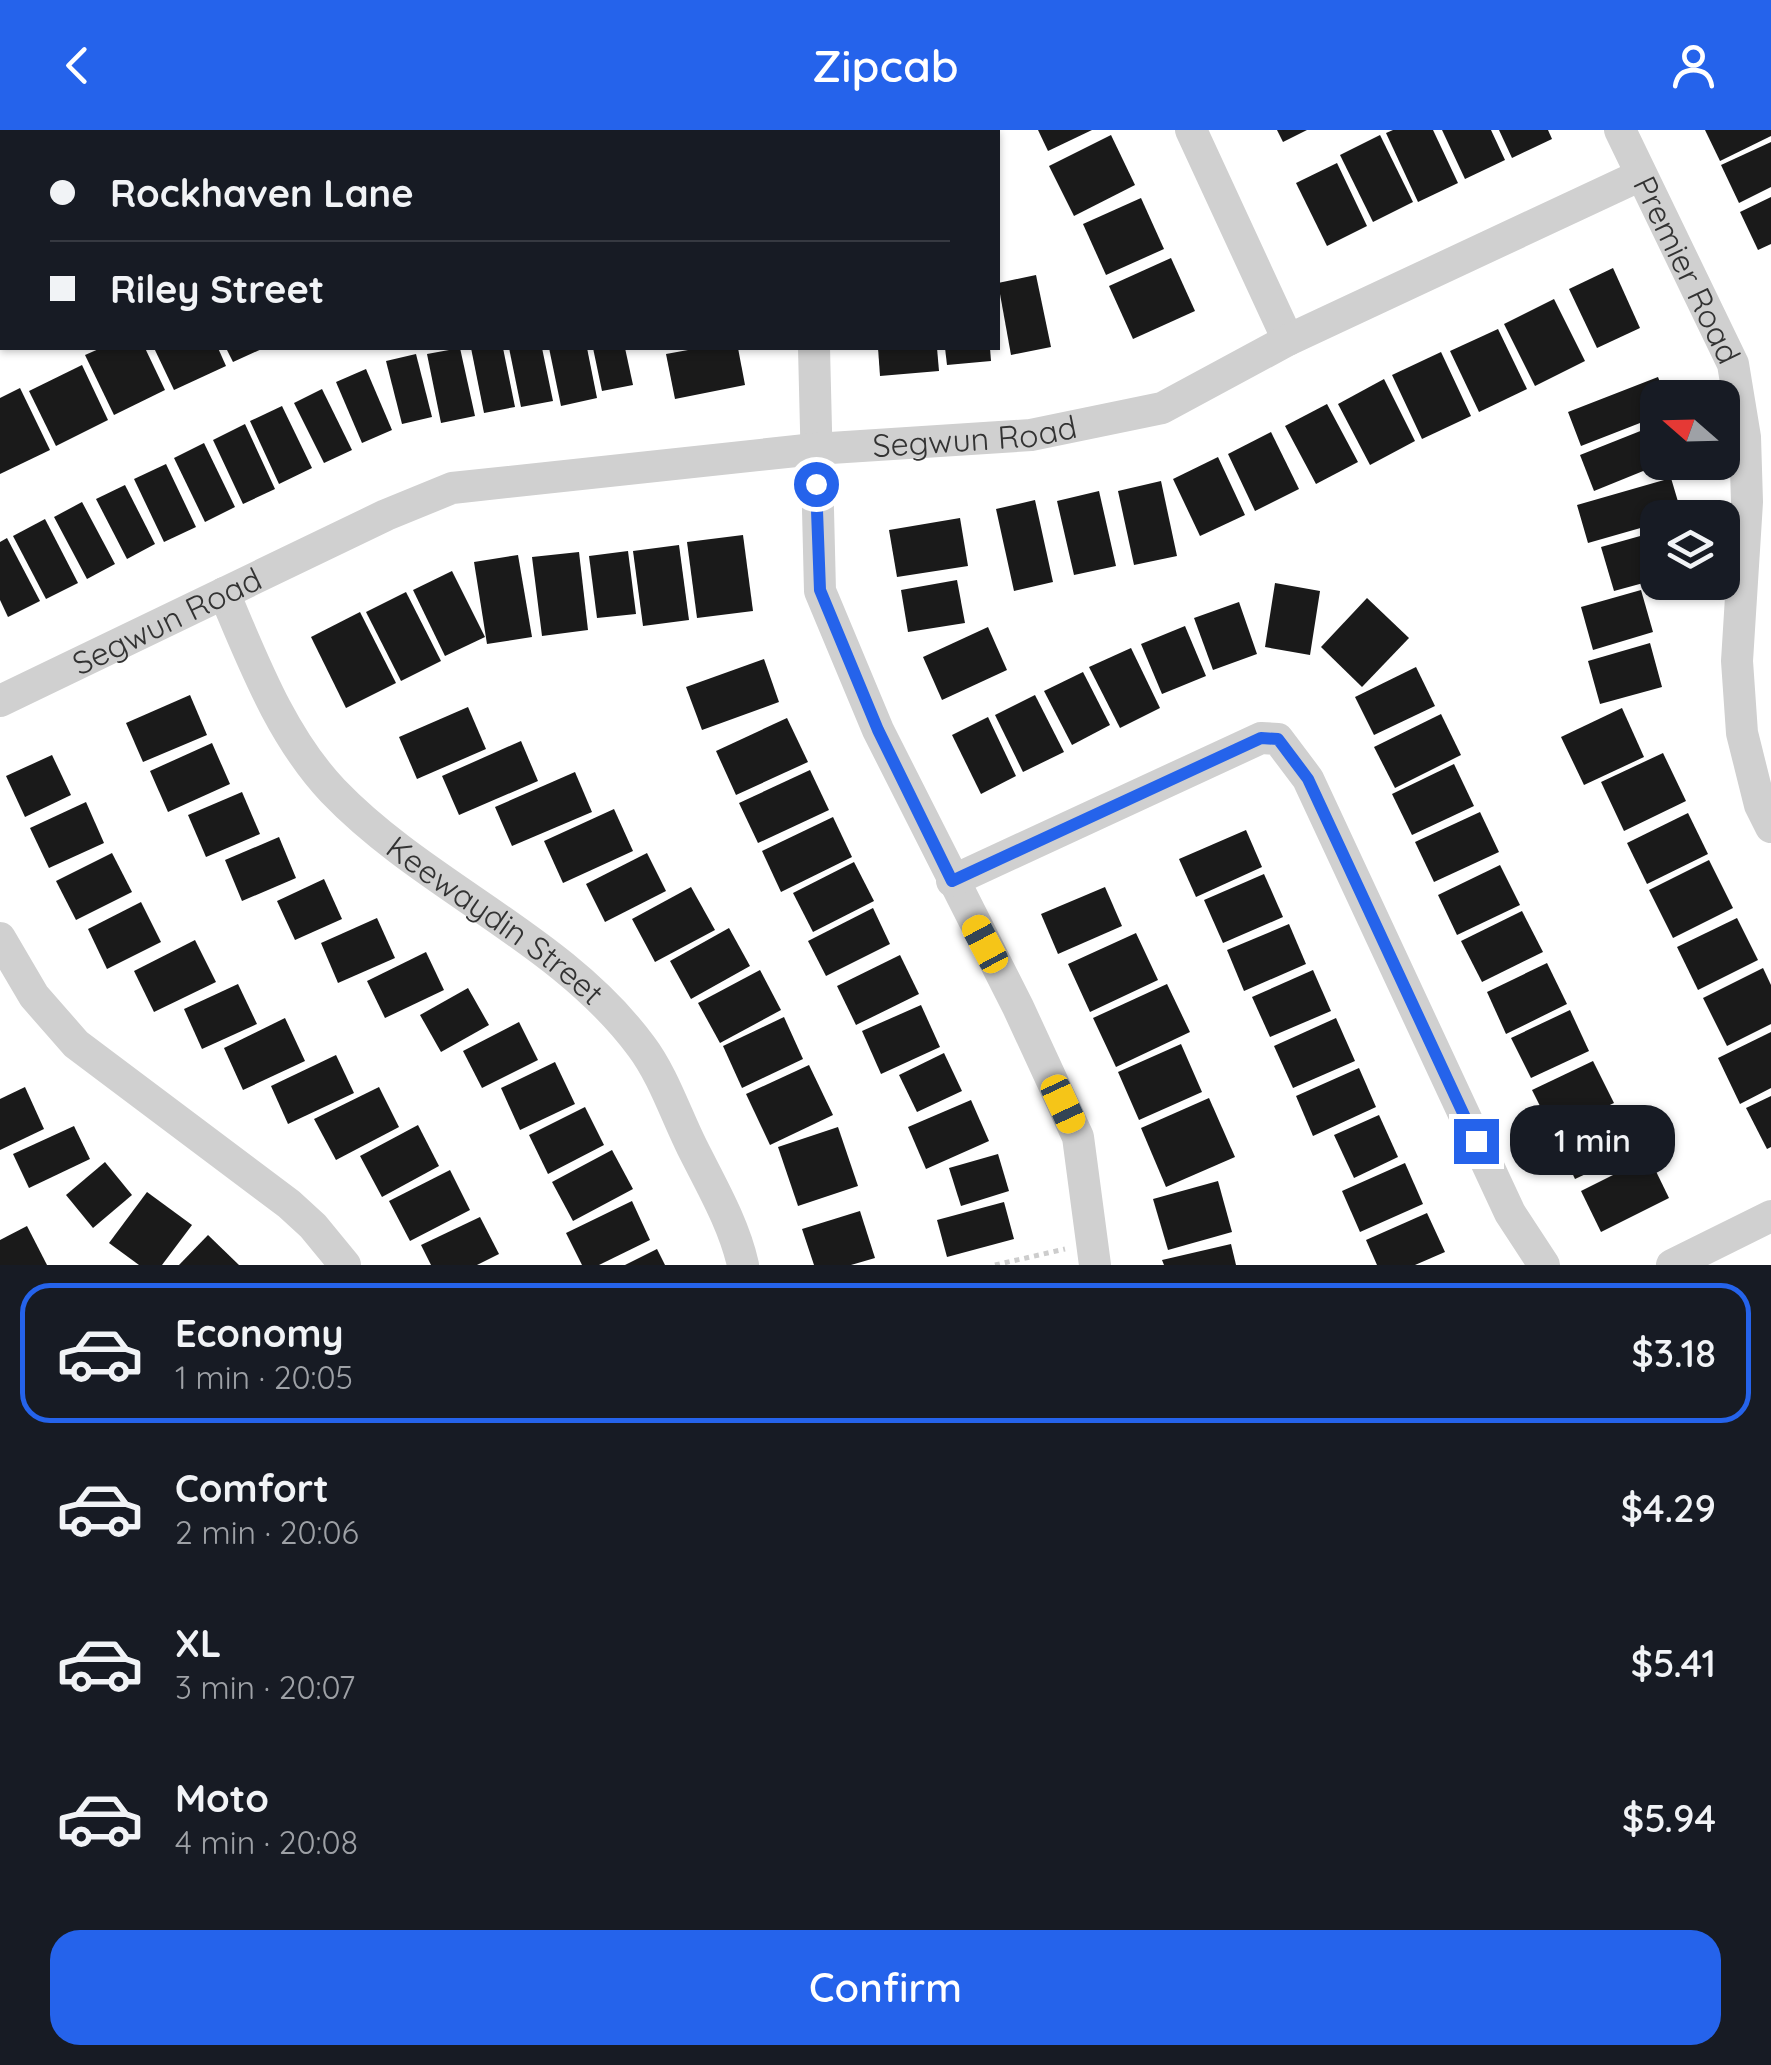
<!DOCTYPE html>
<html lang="en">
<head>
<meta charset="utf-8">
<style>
	:root { --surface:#171b24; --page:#20242c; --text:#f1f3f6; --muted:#9ea1a6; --line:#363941; --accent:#2563eb }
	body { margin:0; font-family:Quicksand,sans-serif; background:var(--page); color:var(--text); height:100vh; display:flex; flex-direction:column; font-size:38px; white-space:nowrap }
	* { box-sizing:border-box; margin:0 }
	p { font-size:32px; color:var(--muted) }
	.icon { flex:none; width:55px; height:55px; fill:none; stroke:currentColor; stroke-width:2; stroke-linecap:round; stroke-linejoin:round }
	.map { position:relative; height:1135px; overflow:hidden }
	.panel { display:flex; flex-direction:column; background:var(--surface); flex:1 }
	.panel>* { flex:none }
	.top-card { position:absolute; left:0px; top:0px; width:1000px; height:220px; box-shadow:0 2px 8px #0004; display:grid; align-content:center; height:220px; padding:0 50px; background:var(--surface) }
	.needle { width:65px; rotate:290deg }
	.controls { position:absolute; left:1640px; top:250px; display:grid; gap:20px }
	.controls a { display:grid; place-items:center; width:100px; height:100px; border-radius:20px; background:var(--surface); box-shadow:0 2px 8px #0004; font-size:50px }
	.end { position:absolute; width:45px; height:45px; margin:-22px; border:12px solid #2563eb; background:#fff; box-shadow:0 0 0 5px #fff }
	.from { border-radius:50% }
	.bubble { position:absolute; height:70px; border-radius:30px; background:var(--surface); box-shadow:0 2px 8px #0004; font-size:32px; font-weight:600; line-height:70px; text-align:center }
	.car { position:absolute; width:30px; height:60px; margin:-30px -15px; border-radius:12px; box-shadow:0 0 8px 2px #0007; background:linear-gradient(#f5c518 24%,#345 0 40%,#f5c518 0 76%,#345 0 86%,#f5c518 0) }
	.top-card b { display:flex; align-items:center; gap:35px; height:95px; font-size:38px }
	.top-card b+b { border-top:2px solid var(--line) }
	.top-card i { width:25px; height:25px; background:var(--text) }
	ul { padding:18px 0 0; list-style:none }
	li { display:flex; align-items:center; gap:30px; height:140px; margin:0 20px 15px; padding:0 30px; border:5px solid transparent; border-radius:30px }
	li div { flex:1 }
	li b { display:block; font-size:38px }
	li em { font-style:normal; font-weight:600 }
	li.current { border-color:var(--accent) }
	li>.icon { width:90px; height:90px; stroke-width:1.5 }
	.cta { display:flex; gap:20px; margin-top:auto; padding:20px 50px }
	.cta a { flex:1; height:115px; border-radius:30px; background:var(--accent); color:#fff; font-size:40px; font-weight:600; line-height:115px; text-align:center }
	header { display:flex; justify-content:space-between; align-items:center; height:130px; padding:0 50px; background:var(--accent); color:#fff; font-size:45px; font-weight:600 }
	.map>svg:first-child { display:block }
</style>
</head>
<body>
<header><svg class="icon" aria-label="back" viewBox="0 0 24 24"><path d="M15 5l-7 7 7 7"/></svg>Zipcab<svg class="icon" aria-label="person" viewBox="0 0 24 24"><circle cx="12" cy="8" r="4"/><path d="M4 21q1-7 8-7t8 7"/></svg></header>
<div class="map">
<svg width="1771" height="1135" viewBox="0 0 1771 1135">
	<rect width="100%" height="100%" fill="#fff"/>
	<!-- building -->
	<g fill="#1a1a1a">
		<polygon points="1038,0 1092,0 1048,21"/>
		<polygon points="1277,0 1307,0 1283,12"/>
		<polygon points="1393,0 1433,0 1458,53 1418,72 1386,3"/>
		<polygon points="1442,0 1491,0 1505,30 1465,49"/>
		<polygon points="1499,0 1548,0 1552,9 1512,28"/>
		<polygon points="1705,0 1771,0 1771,6 1720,31"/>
		<polygon points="1111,5 1135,55 1074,86 1049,36"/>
		<polygon points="1380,5 1413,72 1373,92 1340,25"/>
		<polygon points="1771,12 1771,57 1739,73 1721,35"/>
		<polygon points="1337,33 1367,96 1327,116 1296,53"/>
		<polygon points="1771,67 1771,114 1758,120 1740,82"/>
		<polygon points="1141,68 1164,119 1106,145 1083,94"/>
		<polygon points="1171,128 1195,181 1133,209 1109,156"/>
		<polygon points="1613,138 1640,198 1597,218 1569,159"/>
		<polygon points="1036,145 1051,217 1011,225 998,153"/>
		<polygon points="1554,169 1585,231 1535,256 1504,194"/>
		<polygon points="1498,199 1527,259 1479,282 1450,221"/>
		<polygon points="101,218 145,218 165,260 114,285 85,225"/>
		<polygon points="154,218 218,218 226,236 174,260"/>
		<polygon points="226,218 264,218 233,232"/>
		<polygon points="460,218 475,286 441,293 427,224"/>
		<polygon points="471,218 503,218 515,277 484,283"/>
		<polygon points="509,218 542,218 553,271 521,277"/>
		<polygon points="549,218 587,218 597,268 561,276"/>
		<polygon points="593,218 625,218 633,255 602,261"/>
		<polygon points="699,218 738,218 745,255 675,269 666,224"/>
		<polygon points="878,218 937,218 939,241 880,246"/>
		<polygon points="945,218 990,218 991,231 947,235"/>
		<polygon points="1441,222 1471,286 1422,309 1392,245"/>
		<polygon points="416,224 432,287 402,294 386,231"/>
		<polygon points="82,235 108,290 56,316 29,261"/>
		<polygon points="366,239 392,300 362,313 336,252"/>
		<polygon points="1658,247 1666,268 1658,268 1658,286 1581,316 1568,282"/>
		<polygon points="1384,249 1415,311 1370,335 1338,274"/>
		<polygon points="20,258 50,320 0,344 0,268"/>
		<polygon points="322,259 352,320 324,333 294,273"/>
		<polygon points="1327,274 1358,332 1316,354 1285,296"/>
		<polygon points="282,276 312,338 279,354 250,291"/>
		<polygon points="245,294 275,359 243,374 213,310"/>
		<polygon points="1658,294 1658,335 1594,361 1580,325"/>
		<polygon points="1271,302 1299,359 1255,381 1228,324"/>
		<polygon points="204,313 235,377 205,392 174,328"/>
		<polygon points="1218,327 1245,385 1200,406 1173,349"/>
		<polygon points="166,334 196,397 164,412 134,349"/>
		<polygon points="1671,348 1682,385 1658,388 1658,393 1588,413 1577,375"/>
		<polygon points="1161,351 1177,426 1134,435 1118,361"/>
		<polygon points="125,355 155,414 127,429 96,369"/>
		<polygon points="1099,361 1116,436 1074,445 1057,371"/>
		<polygon points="1035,370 1053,452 1014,461 996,379"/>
		<polygon points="82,372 115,434 87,449 54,387"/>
		<polygon points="960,388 968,436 897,447 889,400"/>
		<polygon points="45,389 78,453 46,469 13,406"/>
		<polygon points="1658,401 1658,449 1614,461 1601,417"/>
		<polygon points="743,405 753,481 697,488 687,412"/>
		<polygon points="7,408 40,471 8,487 0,470 0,412"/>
		<polygon points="679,415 689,490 643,496 633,421"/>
		<polygon points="628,421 636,484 597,488 589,426"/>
		<polygon points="579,422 588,500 542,506 532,427"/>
		<polygon points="518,425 532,507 487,514 474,432"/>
		<polygon points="452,441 485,507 445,526 413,460"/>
		<polygon points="957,450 965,493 908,502 901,460"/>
		<polygon points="1275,453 1320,461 1310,525 1265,517"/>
		<polygon points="1641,460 1653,502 1593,520 1581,477"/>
		<polygon points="406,462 441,531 401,551 366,482"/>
		<polygon points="1367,468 1409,508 1362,557 1321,517"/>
		<polygon points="1239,472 1257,524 1213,540 1194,488"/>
		<polygon points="360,482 396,553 346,578 311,507"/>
		<polygon points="1185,496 1206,546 1162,564 1141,514"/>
		<polygon points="988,497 1007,540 942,570 923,527"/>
		<polygon points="1650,513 1662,557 1600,574 1588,531"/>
		<polygon points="1131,518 1160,578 1120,598 1089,537"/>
		<polygon points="764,529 779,572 702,600 686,557"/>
		<polygon points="1416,537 1435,576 1374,605 1355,567"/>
		<polygon points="1083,542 1110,595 1072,615 1044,561"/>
		<polygon points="190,565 207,605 143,632 126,593"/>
		<polygon points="1035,565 1064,622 1023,642 995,585"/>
		<polygon points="468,577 486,619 417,649 399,607"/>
		<polygon points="1622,578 1644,627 1584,655 1561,607"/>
		<polygon points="1441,584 1461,625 1395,658 1374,617"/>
		<polygon points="988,587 1016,646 981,664 952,605"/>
		<polygon points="787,588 808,632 736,665 716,621"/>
		<polygon points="521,611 538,651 459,685 442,646"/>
		<polygon points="212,613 230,654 168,682 150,641"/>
		<polygon points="1663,623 1686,671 1624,701 1601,652"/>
		<polygon points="52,625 71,665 25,687 6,646"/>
		<polygon points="1454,634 1474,676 1412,705 1392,664"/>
		<polygon points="810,640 829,680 758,713 739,673"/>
		<polygon points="575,642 592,682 512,716 495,677"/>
		<polygon points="242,662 260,704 206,727 188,685"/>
		<polygon points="86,672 104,713 49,738 30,698"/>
		<polygon points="614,679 633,721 563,753 544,711"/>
		<polygon points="1480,682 1499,722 1434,752 1415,712"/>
		<polygon points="1688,683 1708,724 1647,754 1627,713"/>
		<polygon points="833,687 852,727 781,762 762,721"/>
		<polygon points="1246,700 1262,737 1196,767 1179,729"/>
		<polygon points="279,707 296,748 242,771 225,730"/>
		<polygon points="112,723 132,762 76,790 56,751"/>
		<polygon points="647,723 666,761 605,792 586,754"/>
		<polygon points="1709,730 1733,778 1673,808 1649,760"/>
		<polygon points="854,732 874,771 813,802 793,763"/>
		<polygon points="1500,735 1520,775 1457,805 1438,765"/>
		<polygon points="1264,744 1283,787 1223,813 1204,770"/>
		<polygon points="324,749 342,789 295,810 277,771"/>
		<polygon points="691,757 715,800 655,832 632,789"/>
		<polygon points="1105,757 1122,796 1058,824 1041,784"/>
		<polygon points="141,772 161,812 107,839 88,799"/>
		<polygon points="873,778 890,814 826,846 808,811"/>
		<polygon points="1522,781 1543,822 1482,852 1461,811"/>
		<polygon points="377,788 395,828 338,853 321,813"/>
		<polygon points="1737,788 1758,830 1698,860 1677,817"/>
		<polygon points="1289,794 1306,834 1244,861 1227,820"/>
		<polygon points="729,798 750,836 691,869 670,831"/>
		<polygon points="1136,803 1158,850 1090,882 1068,834"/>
		<polygon points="195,810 216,852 154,882 134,841"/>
		<polygon points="426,822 444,860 385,888 367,851"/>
		<polygon points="900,825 919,864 856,895 837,856"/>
		<polygon points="1547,833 1567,874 1506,904 1487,862"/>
		<polygon points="1763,838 1771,855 1771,894 1727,916 1703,868"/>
		<polygon points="760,840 781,880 720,913 698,873"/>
		<polygon points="1313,840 1331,881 1270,907 1252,867"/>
		<polygon points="238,854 257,894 202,919 184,879"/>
		<polygon points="1167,854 1190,902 1116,937 1093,888"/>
		<polygon points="468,858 489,895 441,922 420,885"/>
		<polygon points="921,875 940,917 881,944 862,901"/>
		<polygon points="1570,880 1589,921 1531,948 1511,908"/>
		<polygon points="784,887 803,929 742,958 723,916"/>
		<polygon points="285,888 305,931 243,960 224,918"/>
		<polygon points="1336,888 1355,931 1293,958 1274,916"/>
		<polygon points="519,892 538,930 482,958 463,921"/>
		<polygon points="1771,902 1771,958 1740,974 1718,928"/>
		<polygon points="1181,914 1202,962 1139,990 1118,942"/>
		<polygon points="944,923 962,961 917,982 899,945"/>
		<polygon points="336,925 354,963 288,994 271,956"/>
		<polygon points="1593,931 1614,973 1553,1002 1532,960"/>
		<polygon points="555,932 575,974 520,1000 501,958"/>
		<polygon points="809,935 833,985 770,1015 746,964"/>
		<polygon points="1359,938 1376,977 1313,1006 1296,966"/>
		<polygon points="25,957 44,999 0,1020 0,969"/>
		<polygon points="379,957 399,997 336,1030 314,989"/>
		<polygon points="1771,966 1771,1017 1767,1019 1746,978"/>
		<polygon points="1209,968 1235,1027 1166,1057 1141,998"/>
		<polygon points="971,970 989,1011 926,1039 908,997"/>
		<polygon points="585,977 604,1015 548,1044 529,1005"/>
		<polygon points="1618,979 1637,1020 1575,1049 1556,1009"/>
		<polygon points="1379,985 1398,1027 1354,1048 1334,1005"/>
		<polygon points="418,995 439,1036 382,1067 360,1026"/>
		<polygon points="74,996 90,1029 29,1058 13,1024"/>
		<polygon points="838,997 858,1056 798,1076 778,1017"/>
		<polygon points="612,1020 633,1059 573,1091 552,1052"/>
		<polygon points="998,1024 1009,1061 961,1076 949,1038"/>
		<polygon points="1649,1027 1669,1068 1601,1102 1581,1061"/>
		<polygon points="105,1032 132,1065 93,1098 66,1065"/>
		<polygon points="1405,1033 1423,1074 1360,1102 1342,1061"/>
		<polygon points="450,1040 470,1080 410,1111 389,1071"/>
		<polygon points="1218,1051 1232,1102 1168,1120 1153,1069"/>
		<polygon points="147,1062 192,1095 162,1135 139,1135 109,1113"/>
		<polygon points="632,1071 650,1110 599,1135 582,1135 566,1103"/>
		<polygon points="1004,1072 1014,1109 947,1127 937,1090"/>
		<polygon points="860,1081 875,1128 851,1135 814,1135 802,1099"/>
		<polygon points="1427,1083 1445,1122 1415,1135 1377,1135 1366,1110"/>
		<polygon points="480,1087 499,1124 477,1135 431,1135 421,1115"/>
		<polygon points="27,1096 47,1135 0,1135 0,1110"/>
		<polygon points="208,1105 239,1135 179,1135"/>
		<polygon points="1231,1114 1236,1135 1164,1135 1162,1130"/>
		<polygon points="657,1119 665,1135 625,1135"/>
	</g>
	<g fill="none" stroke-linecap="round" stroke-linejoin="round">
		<!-- path -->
		<polyline stroke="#cdcdcd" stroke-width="5" stroke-dasharray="5 5" stroke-linecap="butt" points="995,1135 1065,1119"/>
		<!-- minor -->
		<g stroke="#d0d0d0" stroke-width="32">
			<polyline points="757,0 758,2"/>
			<polyline points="1191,0 1288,210"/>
			<path id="s1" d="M1620,0L1733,234L1745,307L1747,372L1737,531L1742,603L1760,675L1771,697"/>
			<polyline points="384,2 389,0"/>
			<polyline points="0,186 2,184"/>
			<polyline points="814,218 820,461 878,600 1018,877 1078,1007 1095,1135"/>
			<path id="s2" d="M224,463C253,531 281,606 333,661C425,757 561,808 641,916C663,945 676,985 692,1017C711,1055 734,1094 743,1135"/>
			<path id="s3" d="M0,571L386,385L452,358L815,319L1031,305L1162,278L1288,210L1641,45"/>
			<polyline points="952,751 1261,608 1278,609 1308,649 1510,1083 1544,1135"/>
			<polyline points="0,808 34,866 76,914 289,1074 313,1096 345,1135"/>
			<polyline points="1672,1135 1771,1086"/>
		</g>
	</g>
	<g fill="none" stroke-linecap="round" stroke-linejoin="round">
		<!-- route -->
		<polyline stroke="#2563eb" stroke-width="12" points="816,354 820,460 878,600 952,751 1261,608 1278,609 1308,649 1476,1011"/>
	</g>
	<g text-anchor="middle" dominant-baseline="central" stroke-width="10" stroke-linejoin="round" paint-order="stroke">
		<!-- street labels -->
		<g font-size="32" fill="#333" stroke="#fff">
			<text stroke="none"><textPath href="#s1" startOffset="155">Premier Road</textPath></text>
			<text stroke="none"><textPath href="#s3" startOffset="1025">Segwun Road</textPath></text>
			<text stroke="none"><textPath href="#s3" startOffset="185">Segwun Road</textPath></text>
			<text stroke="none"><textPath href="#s2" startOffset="435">Keewaydin Street</textPath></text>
		</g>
	</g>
</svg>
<div class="controls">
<a><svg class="needle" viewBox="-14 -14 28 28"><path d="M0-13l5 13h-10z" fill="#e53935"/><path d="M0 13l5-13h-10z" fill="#9ea1a6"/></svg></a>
<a><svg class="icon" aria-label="layers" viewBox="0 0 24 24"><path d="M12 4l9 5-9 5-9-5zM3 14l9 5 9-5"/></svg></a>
</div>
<i class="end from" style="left:816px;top:354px"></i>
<i class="end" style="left:1476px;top:1011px"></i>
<div class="bubble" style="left:1510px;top:975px;width:165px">1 min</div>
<i class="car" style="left:985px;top:814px;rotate:332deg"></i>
<i class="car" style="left:1063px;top:974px;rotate:155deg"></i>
<div class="top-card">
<b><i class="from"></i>Rockhaven Lane</b>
<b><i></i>Riley Street</b>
</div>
</div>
<section class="panel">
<ul>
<li class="current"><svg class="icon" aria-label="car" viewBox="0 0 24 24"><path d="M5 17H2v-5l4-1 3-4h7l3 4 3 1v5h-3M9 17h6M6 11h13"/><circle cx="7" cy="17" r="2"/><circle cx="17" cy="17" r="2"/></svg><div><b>Economy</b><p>1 min · 20:05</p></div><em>$3.18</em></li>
<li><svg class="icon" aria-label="car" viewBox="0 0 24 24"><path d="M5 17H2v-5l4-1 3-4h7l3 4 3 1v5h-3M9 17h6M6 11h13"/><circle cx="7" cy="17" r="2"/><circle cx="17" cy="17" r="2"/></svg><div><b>Comfort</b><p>2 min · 20:06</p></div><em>$4.29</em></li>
<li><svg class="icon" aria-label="car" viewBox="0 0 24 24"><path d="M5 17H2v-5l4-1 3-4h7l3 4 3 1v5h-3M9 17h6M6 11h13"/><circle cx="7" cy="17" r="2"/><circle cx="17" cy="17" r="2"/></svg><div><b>XL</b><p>3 min · 20:07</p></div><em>$5.41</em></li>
<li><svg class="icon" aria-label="car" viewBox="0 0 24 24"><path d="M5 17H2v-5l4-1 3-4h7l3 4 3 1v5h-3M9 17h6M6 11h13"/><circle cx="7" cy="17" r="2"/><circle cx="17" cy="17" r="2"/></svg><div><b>Moto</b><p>4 min · 20:08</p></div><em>$5.94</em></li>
</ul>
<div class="cta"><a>Confirm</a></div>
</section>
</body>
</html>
